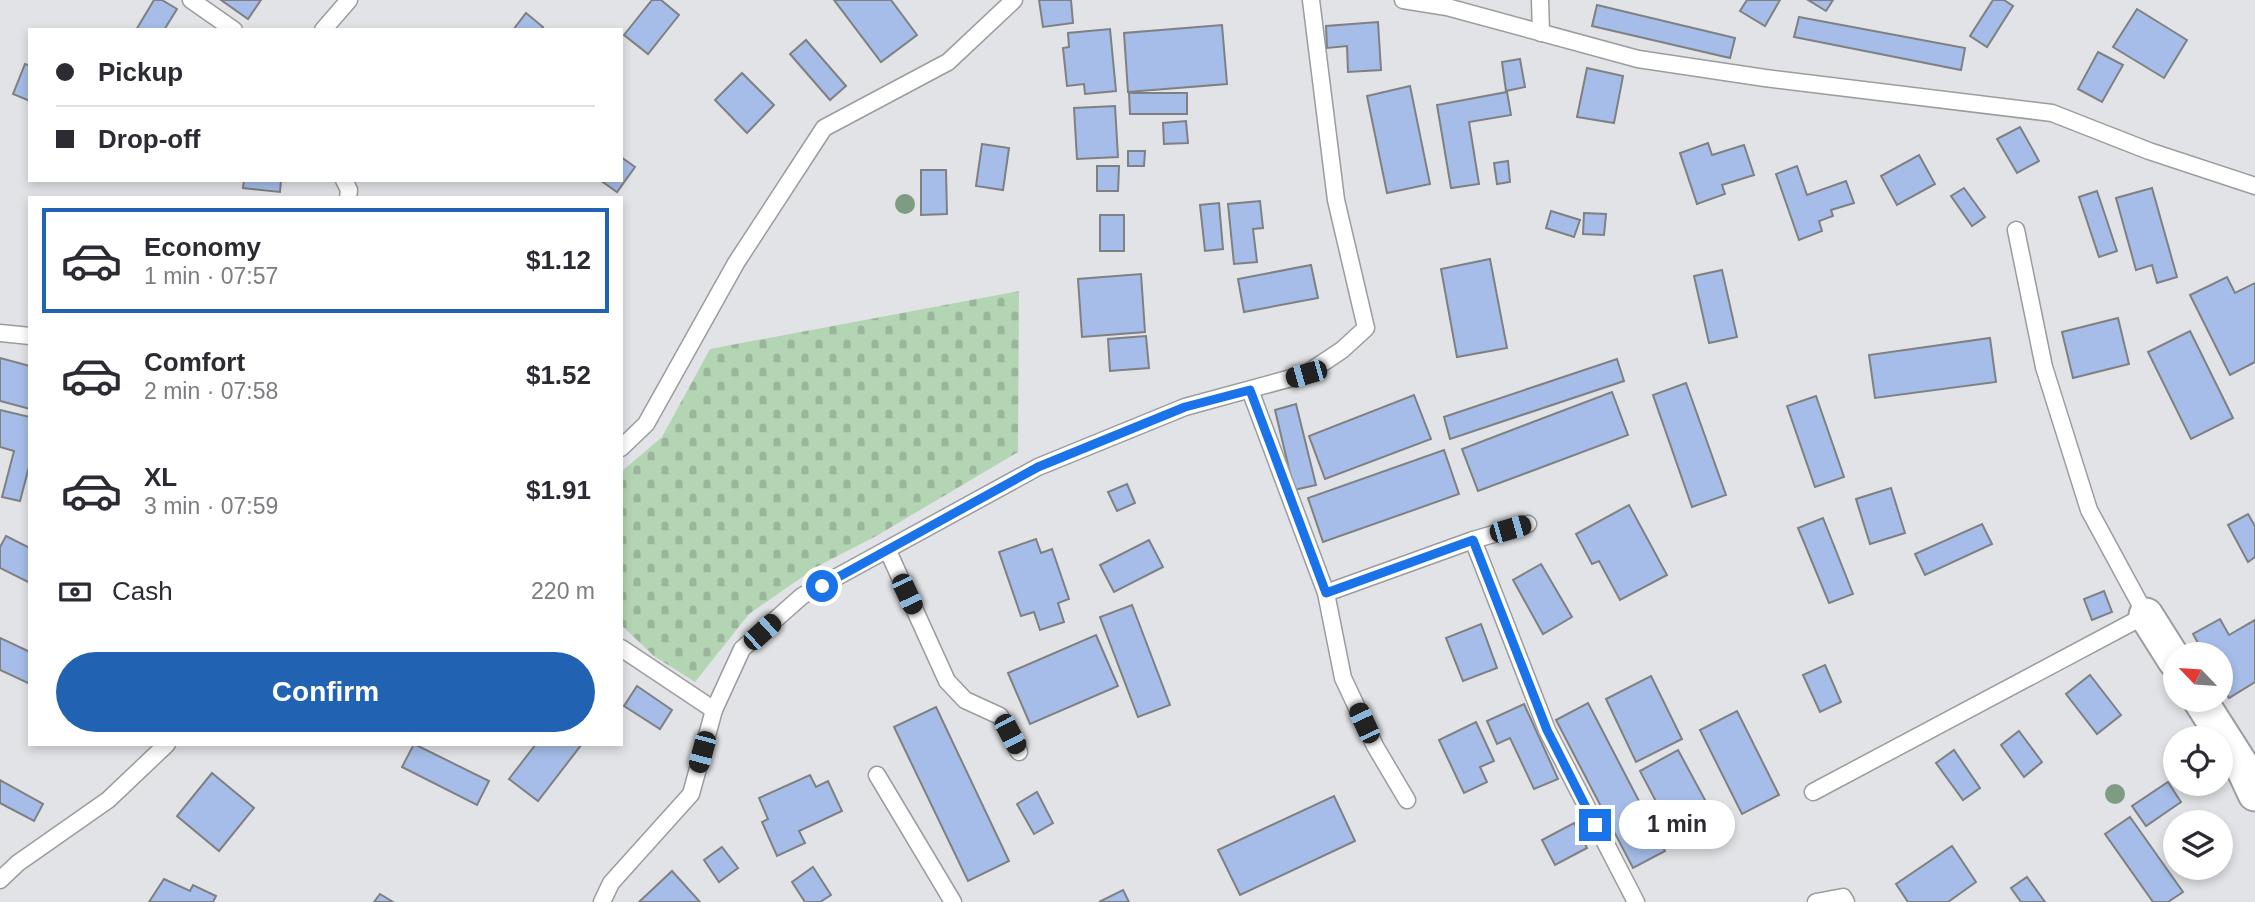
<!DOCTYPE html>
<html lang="en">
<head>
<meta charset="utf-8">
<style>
	:root { --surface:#fff; --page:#f2f2f3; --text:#2b2b33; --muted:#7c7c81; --line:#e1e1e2; --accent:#2162b3 }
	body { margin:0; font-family:Helvetica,sans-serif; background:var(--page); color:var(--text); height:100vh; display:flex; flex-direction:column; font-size:26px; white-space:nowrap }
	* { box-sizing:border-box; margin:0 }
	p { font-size:23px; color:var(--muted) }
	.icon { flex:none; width:38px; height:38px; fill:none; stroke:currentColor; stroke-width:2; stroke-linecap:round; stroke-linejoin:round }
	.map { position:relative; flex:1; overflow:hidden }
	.panel { position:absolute; left:28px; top:196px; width:595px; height:550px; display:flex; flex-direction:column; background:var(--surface); border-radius:0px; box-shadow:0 4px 10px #0003 }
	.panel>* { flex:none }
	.top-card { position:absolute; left:28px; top:28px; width:595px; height:154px; border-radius:0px; box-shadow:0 4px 10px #0003; display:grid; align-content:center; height:154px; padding:0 28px; background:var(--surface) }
	.needle { width:46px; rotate:295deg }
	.controls { position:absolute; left:2163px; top:642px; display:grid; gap:14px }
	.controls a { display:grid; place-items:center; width:70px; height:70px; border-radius:50%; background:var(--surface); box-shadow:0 4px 10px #0003; font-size:35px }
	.end { position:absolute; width:32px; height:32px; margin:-16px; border:9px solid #1a73e8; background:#fff; box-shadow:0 0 0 4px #fff }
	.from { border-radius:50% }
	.bubble { position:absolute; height:49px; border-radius:24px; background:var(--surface); box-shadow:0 4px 10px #0003; font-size:23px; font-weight:600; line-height:49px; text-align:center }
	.car { position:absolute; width:21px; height:42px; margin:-21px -10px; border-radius:9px; box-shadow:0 0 5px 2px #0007; background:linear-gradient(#222 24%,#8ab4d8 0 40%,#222 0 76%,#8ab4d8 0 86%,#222 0) }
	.top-card b { display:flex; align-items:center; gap:24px; height:66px; font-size:26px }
	.top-card b+b { border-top:2px solid var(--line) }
	.top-card i { width:18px; height:18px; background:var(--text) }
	ul { padding:12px 0 0; list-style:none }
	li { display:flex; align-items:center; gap:21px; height:105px; margin:0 14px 10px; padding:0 14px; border:4px solid transparent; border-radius:0px }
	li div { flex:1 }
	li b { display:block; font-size:26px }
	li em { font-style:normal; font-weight:600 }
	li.selected { border-color:var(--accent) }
	li>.icon { width:63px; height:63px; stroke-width:1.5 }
	.pay { display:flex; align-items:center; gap:18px; height:77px; padding:0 28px; font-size:26px }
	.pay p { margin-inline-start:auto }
	.action { display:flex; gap:14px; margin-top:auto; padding:14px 28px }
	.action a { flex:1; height:80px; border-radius:42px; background:var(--accent); color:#fff; font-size:28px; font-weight:600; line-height:80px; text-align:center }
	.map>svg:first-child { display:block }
</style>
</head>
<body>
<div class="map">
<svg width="2255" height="902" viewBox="0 0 2255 902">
	<defs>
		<pattern id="cemetery-stones" width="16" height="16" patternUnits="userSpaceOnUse" patternTransform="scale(1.75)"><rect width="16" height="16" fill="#b3d5b4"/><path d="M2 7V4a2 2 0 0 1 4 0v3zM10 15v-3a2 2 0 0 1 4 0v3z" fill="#99b69a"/></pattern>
	</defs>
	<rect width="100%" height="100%" fill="#e2e3e6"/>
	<!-- cemetery -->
	<polygon fill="url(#cemetery-stones)" points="1019,291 1018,452 878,535 818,566 749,614 695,682 654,656 621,625 621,472 662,437 710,349"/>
	<!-- building -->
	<g fill="#a5bde8" stroke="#7f8082" stroke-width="2">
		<polygon points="154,0 162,0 177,9 164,30 136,30"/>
		<polygon points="221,0 261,0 248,19"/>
		<polygon points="652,0 661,0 679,15 648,54 624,35"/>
		<polygon points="834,0 891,0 917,35 881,62"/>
		<polygon points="1039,0 1071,0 1073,23 1043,27"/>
		<polygon points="1747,0 1780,0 1765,26 1740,11"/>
		<polygon points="1808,0 1833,0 1826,11"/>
		<polygon points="1993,0 2004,0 2013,6 1987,47 1970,36"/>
		<polygon points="1597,5 1735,38 1730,58 1592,26"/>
		<polygon points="2137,9 2187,40 2164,78 2113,47"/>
		<polygon points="526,13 543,27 540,30 513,30"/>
		<polygon points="1799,17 1965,48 1961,70 1794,37"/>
		<polygon points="1378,22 1381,70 1348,72 1347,46 1327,48 1326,26"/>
		<polygon points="1222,25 1227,84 1128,92 1124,33"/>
		<polygon points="1110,29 1116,91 1085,94 1084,84 1067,86 1063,48 1069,47 1068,33"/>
		<polygon points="806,40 846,86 830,100 790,54"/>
		<polygon points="2098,52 2123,65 2102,102 2078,89"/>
		<polygon points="1520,59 1525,87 1506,91 1502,62"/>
		<polygon points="25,64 30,66 30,101 13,94"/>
		<polygon points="1587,68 1623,76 1614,123 1577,117"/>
		<polygon points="742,73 774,105 747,133 715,100"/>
		<polygon points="1410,86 1430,184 1387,193 1367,96"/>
		<polygon points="1507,92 1511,115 1469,122 1479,184 1451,188 1437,105"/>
		<polygon points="1129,93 1187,93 1187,114 1130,114"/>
		<polygon points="1115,106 1118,157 1077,159 1074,108"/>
		<polygon points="1186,121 1188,143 1164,144 1163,123"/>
		<polygon points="2020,127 2039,161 2017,173 1997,139"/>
		<polygon points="1708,143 1712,155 1744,145 1754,175 1722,185 1725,194 1697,204 1680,153"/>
		<polygon points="982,144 1009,148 1003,190 976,186"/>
		<polygon points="1128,151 1145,151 1144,166 1128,166"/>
		<polygon points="1919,155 1935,184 1897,205 1881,176"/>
		<polygon points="621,157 635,167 617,192 600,180 621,180"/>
		<polygon points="1508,161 1510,182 1497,184 1494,163"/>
		<polygon points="1097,166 1119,166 1118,191 1097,191"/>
		<polygon points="1797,166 1807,195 1846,181 1854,203 1831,210 1833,216 1819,221 1822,231 1799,240 1776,174"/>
		<polygon points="921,170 946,170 947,214 921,215"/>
		<polygon points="244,180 281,180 280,192 243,188"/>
		<polygon points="1964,188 1985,217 1972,226 1951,196"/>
		<polygon points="2152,188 2177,277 2157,283 2152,265 2136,270 2116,198"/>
		<polygon points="2097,191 2117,251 2099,257 2079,197"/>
		<polygon points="1260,201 1263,228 1253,229 1257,262 1234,264 1228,204"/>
		<polygon points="1219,203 1223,249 1205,251 1200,205"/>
		<polygon points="1551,211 1580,220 1574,237 1546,228"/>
		<polygon points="1584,213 1606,214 1604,235 1583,234"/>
		<rect x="1100" y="215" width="24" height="36"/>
		<polygon points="1490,259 1507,348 1457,357 1441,269"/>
		<polygon points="1311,265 1318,298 1244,312 1238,279"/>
		<polygon points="1722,270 1737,337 1709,343 1694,276"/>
		<polygon points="1141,274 1145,332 1082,337 1078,279"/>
		<polygon points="2227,277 2235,293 2255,283 2255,362 2230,375 2190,295"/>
		<polygon points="2118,318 2129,364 2073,378 2062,332"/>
		<polygon points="2190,331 2233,418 2191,439 2148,352"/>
		<polygon points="1146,336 1149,368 1110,371 1108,339"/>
		<polygon points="1990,338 1996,382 1875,398 1869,355"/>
		<polygon points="0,358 30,366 30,409 0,401"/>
		<polygon points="1617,359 1624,381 1450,439 1444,417"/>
		<polygon points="1686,383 1726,495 1692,507 1653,395"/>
		<polygon points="1612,392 1628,435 1478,491 1462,449"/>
		<polygon points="1414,395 1431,439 1325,479 1309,436"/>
		<polygon points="1816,396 1844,477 1815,487 1787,406"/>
		<polygon points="1296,404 1316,485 1294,490 1275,410"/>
		<polygon points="0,410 30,417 30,463 20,501 2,497 14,451 0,447"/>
		<polygon points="1444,450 1459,494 1323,542 1308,498"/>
		<polygon points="1127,484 1135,503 1117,511 1108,492"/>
		<polygon points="1891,488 1905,533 1870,544 1856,499"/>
		<polygon points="1629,505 1667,575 1620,600 1599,561 1592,564 1576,534"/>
		<polygon points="2248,514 2255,526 2255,557 2248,562 2228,525"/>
		<polygon points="1823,518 1853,594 1829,603 1798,528"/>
		<polygon points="1982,524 1992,544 1925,575 1915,554"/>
		<polygon points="6,536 30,548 30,583 0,568 0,547"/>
		<polygon points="1036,539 1041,553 1052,549 1069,599 1058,603 1064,622 1040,630 1034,612 1021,616 999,552"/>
		<polygon points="1149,540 1163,567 1114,592 1100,565"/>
		<polygon points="1541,564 1572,617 1543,634 1513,580"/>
		<polygon points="2104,591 2112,612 2092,620 2084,599"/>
		<polygon points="1132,605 1170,705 1138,717 1100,617"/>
		<polygon points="2220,619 2229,635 2255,620 2255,682 2229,698 2221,684 2221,654 2204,654 2193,634"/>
		<polygon points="1481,624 1497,668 1463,681 1446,638"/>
		<polygon points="1096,635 1118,686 1030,724 1008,673"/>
		<polygon points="0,638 30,652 30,684 0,670"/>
		<polygon points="1825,665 1841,702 1820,712 1803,675"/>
		<polygon points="2090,675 2121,715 2097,734 2066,694"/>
		<polygon points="1651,676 1682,739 1636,762 1606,699"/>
		<polygon points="637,686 672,710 660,729 624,706"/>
		<polygon points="1588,703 1665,851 1633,868 1556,720"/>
		<polygon points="1524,704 1558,779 1534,789 1510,738 1497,744 1487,721"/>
		<polygon points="936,707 1009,861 968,881 894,727"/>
		<polygon points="1737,711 1779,795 1742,814 1700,730"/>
		<polygon points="1476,722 1494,761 1480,767 1487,782 1464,793 1439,740"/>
		<polygon points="2019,731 2042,762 2024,777 2001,745"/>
		<polygon points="414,744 489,781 477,805 402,767"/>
		<polygon points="536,744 582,744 538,801 509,779"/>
		<polygon points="1678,750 1711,811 1672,832 1640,771"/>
		<polygon points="1954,750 1980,788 1963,800 1936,763"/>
		<polygon points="212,773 254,808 219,851 177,816"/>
		<polygon points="810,775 816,787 828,781 842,811 799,831 805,843 777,856 762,822 768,819 759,798"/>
		<polygon points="0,780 43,804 34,821 0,803"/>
		<polygon points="2168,782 2181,802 2146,826 2132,806"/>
		<polygon points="1037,792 1053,823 1034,834 1017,804"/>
		<polygon points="1334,796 1355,841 1240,895 1218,850"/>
		<polygon points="2130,817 2183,892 2168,902 2153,902 2105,834"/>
		<polygon points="1574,823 1587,848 1555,865 1542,840"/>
		<polygon points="1952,846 1976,882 1948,902 1908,902 1896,884"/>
		<polygon points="722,847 738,868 719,882 704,860"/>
		<polygon points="813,867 831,895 820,902 805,902 792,882"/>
		<polygon points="672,871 700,902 639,902"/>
		<polygon points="2027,877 2045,902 2021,902 2011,888"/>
		<polygon points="164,879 190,891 193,885 216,896 213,902 149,902"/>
		<polygon points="1123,890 1129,902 1099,902"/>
		<polygon points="380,894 393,902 374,902"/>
	</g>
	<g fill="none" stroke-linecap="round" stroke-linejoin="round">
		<!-- lane casing -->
		<g stroke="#9a9c9e" stroke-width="19">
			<g id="lane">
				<polyline points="191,0 234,30"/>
				<polyline points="1403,0 1447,7 1638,59 1765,78 2052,113 2149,151 2255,186"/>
				<polyline points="1540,0 1541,33"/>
				<polyline points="323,30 349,0"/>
				<polyline points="344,180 349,190 348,198"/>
				<polyline points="0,333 30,336"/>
				<polyline points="1250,390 1326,593 1473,540 1528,524"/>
				<polyline points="621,448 646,424 736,263 824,128 948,62 1014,0"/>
				<polyline points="1473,540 1547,730 1636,902"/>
				<polyline points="888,551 947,681 965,700 1000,716 1019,752"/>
				<polyline points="1326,593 1343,678 1375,746 1407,800"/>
				<polyline points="621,648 714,710"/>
				<polyline points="877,775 953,902"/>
				<polyline points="1813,792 2146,615 2089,510 2044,367 2016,230"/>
				<polyline points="0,880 18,863 108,800 167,744"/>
				<polyline points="602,902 611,883 691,794 714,710 742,649 802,596 1038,467 1185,407 1306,374 1342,350 1366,328 1336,200 1311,0"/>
				<polyline points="1816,902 1843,897 1846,902"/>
			</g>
		</g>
		<!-- street casing -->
		<g stroke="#9a9c9e" stroke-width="37">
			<g id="street">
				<polyline points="2146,615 2175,661"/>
				<polyline points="2200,700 2242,766 2255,794"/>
			</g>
		</g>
		<!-- lane -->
		<use href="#lane" stroke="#fff" stroke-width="16"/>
		<!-- street -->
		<use href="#street" stroke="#fff" stroke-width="33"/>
	</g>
	<!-- trees -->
	<g fill="#7d9c82">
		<circle cx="905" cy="204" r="10"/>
		<circle cx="2115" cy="794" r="10"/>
	</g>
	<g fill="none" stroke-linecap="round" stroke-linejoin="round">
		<!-- route -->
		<polyline stroke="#1a73e8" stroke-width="9" points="822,586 1038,467 1185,407 1250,390 1326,593 1473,540 1547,730 1595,825"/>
	</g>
</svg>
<div class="controls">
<a><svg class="needle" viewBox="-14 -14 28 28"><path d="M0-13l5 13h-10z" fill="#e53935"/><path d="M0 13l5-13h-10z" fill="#7c7c81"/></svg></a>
<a><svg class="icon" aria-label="locate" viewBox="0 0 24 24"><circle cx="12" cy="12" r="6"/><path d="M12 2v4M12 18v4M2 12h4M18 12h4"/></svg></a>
<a><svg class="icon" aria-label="layers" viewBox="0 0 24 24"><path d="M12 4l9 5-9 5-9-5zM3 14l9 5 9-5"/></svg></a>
</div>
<i class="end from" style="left:822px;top:586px"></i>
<i class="end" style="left:1595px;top:825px"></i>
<div class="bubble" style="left:1619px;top:800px;width:116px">1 min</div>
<i class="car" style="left:1306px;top:374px;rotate:254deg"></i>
<i class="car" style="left:1510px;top:529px;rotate:74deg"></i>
<i class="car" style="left:907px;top:594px;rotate:155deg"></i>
<i class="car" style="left:762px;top:632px;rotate:48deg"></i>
<i class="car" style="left:1364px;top:723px;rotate:335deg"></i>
<i class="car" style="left:1010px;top:734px;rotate:152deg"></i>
<i class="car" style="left:702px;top:752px;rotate:195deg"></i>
<div class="top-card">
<b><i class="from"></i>Pickup</b>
<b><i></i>Drop-off</b>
</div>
<section class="panel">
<ul>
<li class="selected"><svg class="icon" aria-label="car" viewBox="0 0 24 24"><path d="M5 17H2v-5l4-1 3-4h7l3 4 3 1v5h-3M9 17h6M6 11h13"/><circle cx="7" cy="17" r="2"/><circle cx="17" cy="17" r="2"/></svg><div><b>Economy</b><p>1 min · 07:57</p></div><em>$1.12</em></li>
<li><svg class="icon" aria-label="car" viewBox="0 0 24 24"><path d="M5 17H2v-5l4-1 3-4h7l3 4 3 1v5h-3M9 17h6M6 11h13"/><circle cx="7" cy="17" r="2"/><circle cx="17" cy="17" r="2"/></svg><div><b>Comfort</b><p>2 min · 07:58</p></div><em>$1.52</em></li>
<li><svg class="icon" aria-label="car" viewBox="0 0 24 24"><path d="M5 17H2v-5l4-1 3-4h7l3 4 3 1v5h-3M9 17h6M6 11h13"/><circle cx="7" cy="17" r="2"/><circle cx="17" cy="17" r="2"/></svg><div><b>XL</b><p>3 min · 07:59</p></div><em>$1.91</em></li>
</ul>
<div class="pay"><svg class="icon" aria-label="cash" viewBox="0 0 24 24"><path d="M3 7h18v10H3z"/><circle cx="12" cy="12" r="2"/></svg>Cash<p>220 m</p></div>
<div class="action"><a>Confirm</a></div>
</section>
</div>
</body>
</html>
